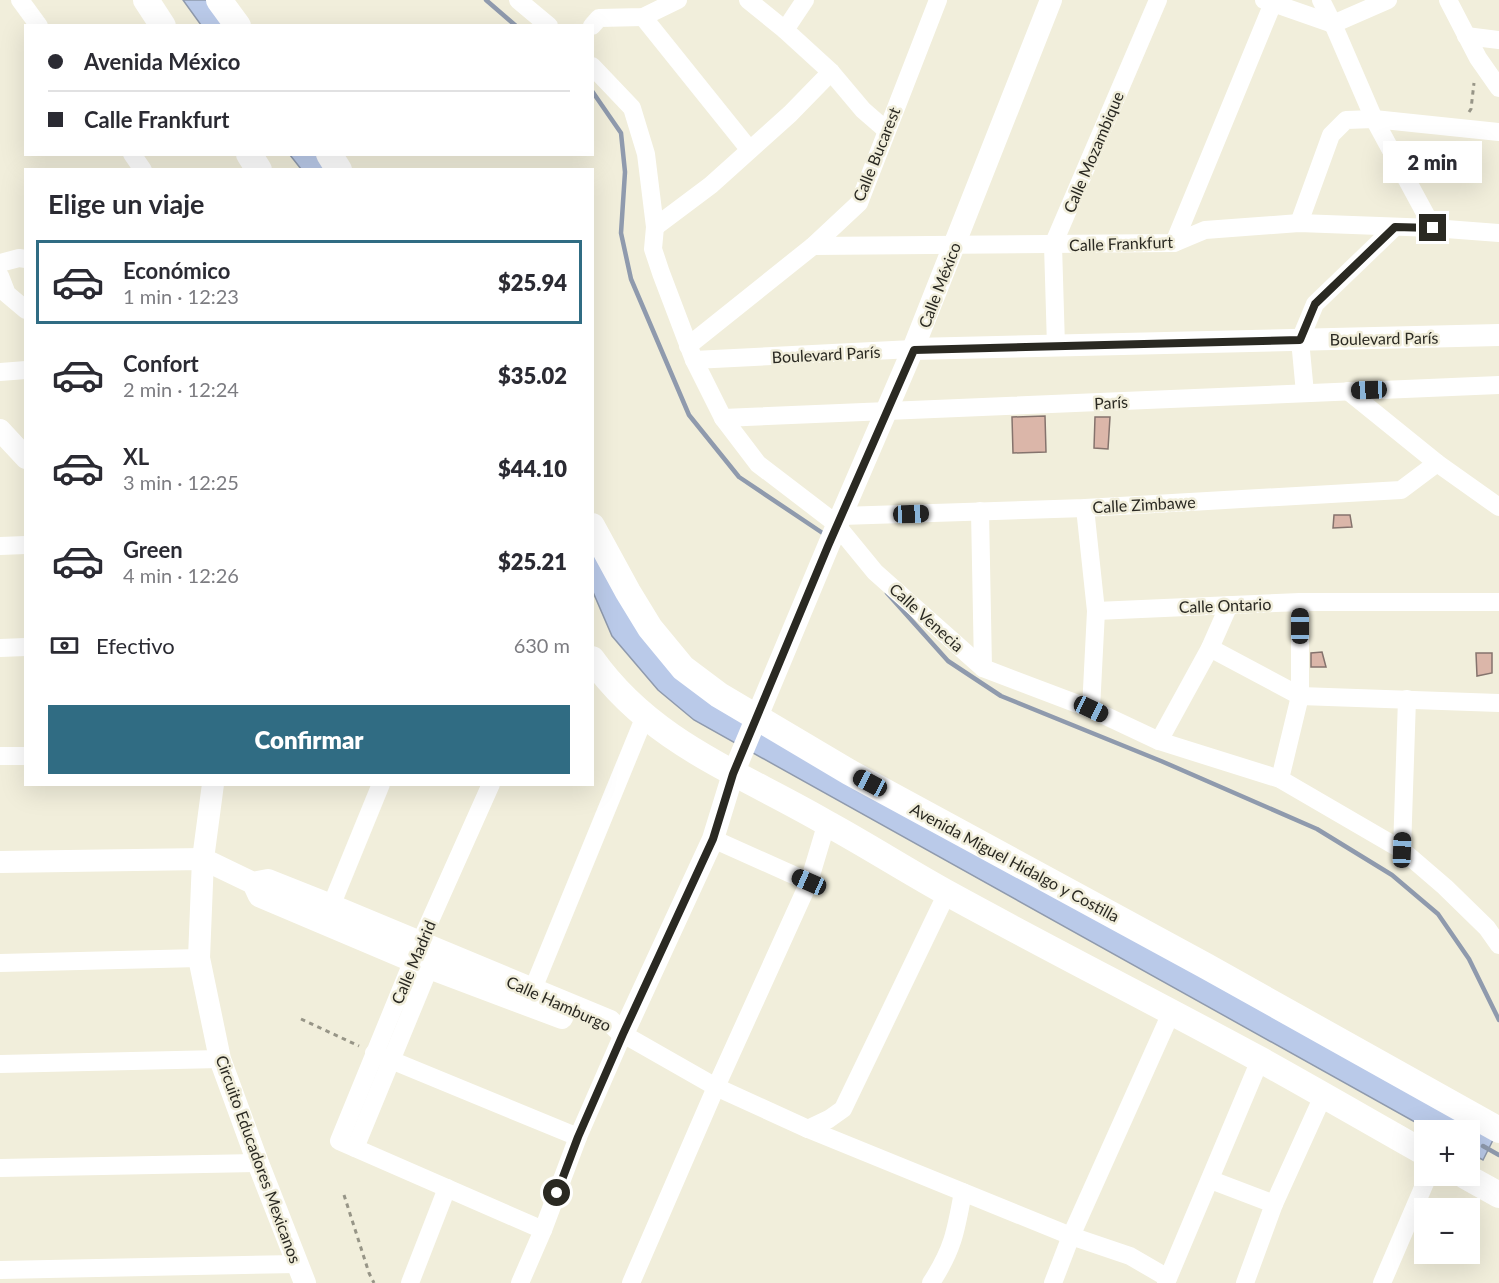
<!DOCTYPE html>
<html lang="es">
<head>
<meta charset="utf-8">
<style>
	:root { --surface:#fff; --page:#f7f7f7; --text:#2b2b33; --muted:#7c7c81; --line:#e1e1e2; --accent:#306c83 }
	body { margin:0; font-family:Lato,sans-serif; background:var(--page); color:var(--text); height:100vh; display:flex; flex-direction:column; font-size:22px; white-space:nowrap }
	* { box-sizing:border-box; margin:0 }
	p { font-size:20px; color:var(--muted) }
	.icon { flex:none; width:33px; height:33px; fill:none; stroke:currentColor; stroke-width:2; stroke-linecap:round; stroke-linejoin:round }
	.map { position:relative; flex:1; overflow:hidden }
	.sheet { position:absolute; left:24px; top:168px; width:570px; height:618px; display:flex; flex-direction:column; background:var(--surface); border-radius:0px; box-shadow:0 6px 24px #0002 }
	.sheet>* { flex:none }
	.banner { position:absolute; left:24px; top:24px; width:570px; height:132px; border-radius:0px; box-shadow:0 6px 24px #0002; display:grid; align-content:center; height:132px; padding:0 24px; background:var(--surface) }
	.buttons { position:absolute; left:1414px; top:1120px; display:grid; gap:12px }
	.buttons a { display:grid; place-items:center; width:66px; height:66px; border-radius:0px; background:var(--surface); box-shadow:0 6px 24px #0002; font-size:30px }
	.end { position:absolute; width:27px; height:27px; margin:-14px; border:8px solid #2a2922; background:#fff; box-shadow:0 0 0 3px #fff }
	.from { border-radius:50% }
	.bubble { position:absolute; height:42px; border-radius:0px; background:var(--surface); box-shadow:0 6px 24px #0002; font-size:20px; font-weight:800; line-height:42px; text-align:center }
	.car { position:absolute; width:18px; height:36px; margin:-18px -9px; border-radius:8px; box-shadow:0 0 4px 2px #0007; background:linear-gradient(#222 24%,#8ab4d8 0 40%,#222 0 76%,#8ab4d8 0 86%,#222 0) }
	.banner b { display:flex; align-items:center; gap:21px; height:57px; font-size:22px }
	.banner b+b { border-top:2px solid var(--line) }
	.banner i { width:15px; height:15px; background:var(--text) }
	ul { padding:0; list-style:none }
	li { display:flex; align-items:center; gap:18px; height:84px; margin:0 12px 9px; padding:0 12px; border:3px solid transparent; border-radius:0px }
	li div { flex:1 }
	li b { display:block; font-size:22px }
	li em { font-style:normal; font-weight:800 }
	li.selected { border-color:var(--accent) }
	li>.icon { width:54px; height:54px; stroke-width:1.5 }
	h2 { padding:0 24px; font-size:27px; line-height:72px }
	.pay { display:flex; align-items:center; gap:15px; height:66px; padding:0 24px; font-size:22px }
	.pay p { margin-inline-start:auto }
	.action { display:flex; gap:12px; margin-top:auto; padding:12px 24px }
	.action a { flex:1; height:69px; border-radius:0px; background:var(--accent); color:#fff; font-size:24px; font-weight:800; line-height:69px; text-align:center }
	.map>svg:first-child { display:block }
</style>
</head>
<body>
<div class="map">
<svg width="1499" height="1283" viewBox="0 0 1499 1283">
	<rect width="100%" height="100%" fill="#f1eedb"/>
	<!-- water -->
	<g fill="#bacae9" stroke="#8f9aad" stroke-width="1.5">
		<polygon points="183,0 214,0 231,25 201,25"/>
		<polygon points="290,155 321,155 331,169 301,169"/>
		<polygon points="592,536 658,648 1493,1140 1483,1160 1470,1153 1470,1131 1431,1131 694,720 658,690 612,636 593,592"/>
	</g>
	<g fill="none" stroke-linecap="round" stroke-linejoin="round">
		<!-- stream -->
		<g stroke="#8f9aad" stroke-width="4.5">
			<polyline points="486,0 516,26"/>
			<polyline points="592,91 621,133 625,172 621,233 631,279 689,415 739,477 827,536"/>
			<polyline points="887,593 948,661 1001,696 1161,761 1317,829 1392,875 1438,914 1469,959 1499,1020"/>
			<polyline points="1483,1146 1499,1155"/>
		</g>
	</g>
	<!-- building -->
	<g fill="#dbb6a9" stroke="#85736d" stroke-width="1.5">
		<polygon points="1045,416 1046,452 1013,453 1012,417"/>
		<polygon points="1095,417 1110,417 1108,449 1094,448"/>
		<polygon points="1334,515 1350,515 1352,527 1333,528"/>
		<polygon points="1322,652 1326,667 1311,667 1311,653"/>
		<polygon points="1476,653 1492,653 1492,673 1477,676"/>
	</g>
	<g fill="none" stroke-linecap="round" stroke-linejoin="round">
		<!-- path -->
		<g stroke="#979587" stroke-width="3" stroke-dasharray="4.5 4.5" stroke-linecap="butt">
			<polyline points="1469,112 1471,109 1474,83"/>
			<polyline points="301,1019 359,1046"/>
			<polyline points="344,1195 369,1273 374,1283"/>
		</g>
		<!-- minor -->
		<g stroke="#fff" stroke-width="18">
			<polyline points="20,0 39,26"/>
			<polyline points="518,0 549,26"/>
			<polyline points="748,0 785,30"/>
			<polyline points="805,0 785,30 831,72 863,110 886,130"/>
			<polyline points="1264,0 1333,24"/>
			<polyline points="1321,0 1333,24 1374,119 1433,228"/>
			<polyline points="1448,0 1478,58 1499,88"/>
			<polyline points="643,17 749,149"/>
			<polyline points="1333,24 1388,0"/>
			<polyline points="592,26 599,18 643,17 678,0"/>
			<polyline points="1466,36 1499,40"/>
			<polyline points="592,66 632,108 646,154 655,227 653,249 661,273 694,360 723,418 758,464 834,522 875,572 983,668 1091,709 1159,741 1280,779 1402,850 1445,887 1487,928 1499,945"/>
			<polyline points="132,154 143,170"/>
			<polyline points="1299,223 1331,135 1346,120 1374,119 1499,132"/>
			<polyline points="655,227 711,185 790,114 831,72"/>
			<polyline points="1174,243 1273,3"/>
			<polyline points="813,246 1174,243 1205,230 1299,223 1433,228 1499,233"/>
			<polyline points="0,263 19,258 26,259"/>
			<polyline points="0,276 7,294 26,310"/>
			<polyline points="688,346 813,246 859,203 938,0"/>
			<polyline points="1056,346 1053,245 1158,0"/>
			<polyline points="694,360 913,349"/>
			<polyline points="0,372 26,370"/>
			<polyline points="1348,391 1437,463 1499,507"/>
			<polyline points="1305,393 1300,340 1315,304 1395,227"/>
			<polyline points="723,418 1499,385"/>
			<polyline points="1085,508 1096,611 1091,709"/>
			<polyline points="980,511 983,668"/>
			<polyline points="841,516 1085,508 1401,490 1437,463"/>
			<polyline points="0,546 26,545"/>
			<polyline points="1096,611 1300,602 1499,602"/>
			<polyline points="0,648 26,647"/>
			<polyline points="1210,648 1300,696 1499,703"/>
			<polyline points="1159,741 1210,648 1229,605"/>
			<polyline points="0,756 26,756"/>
			<polyline points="1280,779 1300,696 1300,602"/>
			<polyline points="491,784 420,943 339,1141 543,1230"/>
			<polyline points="713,839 809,882"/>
			<polyline points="1402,850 1407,699"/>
			<polyline points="327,916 381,784"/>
			<polyline points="0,963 199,958"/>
			<polyline points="528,1001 645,716"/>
			<polyline points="374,1053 578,1137"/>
			<polyline points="0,1064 220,1059"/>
			<polyline points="808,1129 829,1119 843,1109 947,893"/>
			<polyline points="355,1148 430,966 431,955"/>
			<polyline points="0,1168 258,1163"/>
			<polyline points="1211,1180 1274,1204"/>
			<polyline points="0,1270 297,1264"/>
			<polyline points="410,1283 447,1188"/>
			<polyline points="520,1283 543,1230 578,1137 623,1034 716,1087 808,1129 1071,1236 1130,1256 1168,1278"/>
			<polyline points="631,1283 716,1087 809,882 827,822"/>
			<path d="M931,1283C953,1249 956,1231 963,1192"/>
			<polyline points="1053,1283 1071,1236 1171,1013"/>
			<polyline points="1166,1283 1260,1060"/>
			<polyline points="1245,1283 1274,1204 1323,1096"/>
			<polyline points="1382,1283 1428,1176"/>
		</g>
		<!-- tertiary -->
		<g stroke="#fff" stroke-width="22">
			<polyline points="913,349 1499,335"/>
			<polyline points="0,430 26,458"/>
			<polyline points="213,784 203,859 199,958 220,1059 258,1163 305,1283"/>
			<polyline points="0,862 203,859 253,883 268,880 331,905 610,1021 623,1034"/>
			<polyline points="253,883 259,896 429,968 562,1018"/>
			<polyline points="623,1034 713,839 733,774 835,530 913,349 1051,0"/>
		</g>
		<!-- secondary -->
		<g stroke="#fff" stroke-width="26">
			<polyline points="146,0 163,26"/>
			<polyline points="219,0 238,26"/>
			<polyline points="249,154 259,170"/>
			<polyline points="329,154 339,170"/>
			<polyline points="592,526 628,592 650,628 683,668 719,695 849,772 1206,966 1499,1130"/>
			<path d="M592,659C653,745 744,774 830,825C870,847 909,872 949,894C1051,950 1156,1003 1259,1059C1315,1090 1370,1122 1425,1153"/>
			<polyline points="1465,1176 1499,1195"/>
		</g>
	</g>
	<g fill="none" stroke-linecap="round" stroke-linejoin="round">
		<!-- route -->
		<polyline stroke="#2a2922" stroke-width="8" points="557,1193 578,1137 623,1034 713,839 733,774 828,546 914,350 1300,340 1315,304 1395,227 1433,228"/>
	</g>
	<g text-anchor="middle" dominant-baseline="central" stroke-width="5" stroke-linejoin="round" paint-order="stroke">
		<!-- street labels -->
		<g font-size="16" fill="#2a2922" stroke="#f1eedb">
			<text transform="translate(1093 152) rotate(-67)">Calle Mozambique</text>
			<text transform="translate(876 154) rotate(-68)">Calle Bucarest</text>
			<text transform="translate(1121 243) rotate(-2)">Calle Frankfurt</text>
			<text transform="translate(939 285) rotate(-69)">Calle México</text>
			<text transform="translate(1384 338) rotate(-1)">Boulevard París</text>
			<text transform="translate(826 354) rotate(-3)">Boulevard París</text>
			<text transform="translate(1111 402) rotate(-3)">París</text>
			<text transform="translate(1144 504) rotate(-3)">Calle Zimbawe</text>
			<text transform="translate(1225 605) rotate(-2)">Calle Ontario</text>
			<text transform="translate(927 617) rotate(42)">Calle Venecia</text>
			<text transform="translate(1015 862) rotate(28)">Avenida Miguel Hidalgo y Costilla</text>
			<text transform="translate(413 962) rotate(-67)">Calle Madrid</text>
			<text transform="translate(559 1003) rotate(24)">Calle Hamburgo</text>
			<text transform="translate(259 1159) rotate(70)">Circuito Educadores Mexicanos</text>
		</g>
	</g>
</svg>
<div class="buttons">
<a>+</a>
<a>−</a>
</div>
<i class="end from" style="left:557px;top:1193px"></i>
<i class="end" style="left:1433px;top:228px"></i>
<div class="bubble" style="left:1383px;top:141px;width:99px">2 min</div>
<i class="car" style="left:1369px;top:390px;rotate:268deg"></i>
<i class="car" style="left:911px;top:514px;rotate:88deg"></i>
<i class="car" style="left:1300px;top:626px;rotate:0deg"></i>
<i class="car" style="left:1091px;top:709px;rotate:115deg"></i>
<i class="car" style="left:870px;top:783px;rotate:298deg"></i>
<i class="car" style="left:1402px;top:850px;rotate:2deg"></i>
<i class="car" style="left:809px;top:882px;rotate:294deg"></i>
<div class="banner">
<b><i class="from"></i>Avenida México</b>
<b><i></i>Calle Frankfurt</b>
</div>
<section class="sheet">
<h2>Elige un viaje</h2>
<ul>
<li class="selected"><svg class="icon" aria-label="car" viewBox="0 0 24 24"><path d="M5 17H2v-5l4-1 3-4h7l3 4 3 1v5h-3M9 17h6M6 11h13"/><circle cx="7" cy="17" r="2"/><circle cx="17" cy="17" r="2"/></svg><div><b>Económico</b><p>1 min · 12:23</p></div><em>$25.94</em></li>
<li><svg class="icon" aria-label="car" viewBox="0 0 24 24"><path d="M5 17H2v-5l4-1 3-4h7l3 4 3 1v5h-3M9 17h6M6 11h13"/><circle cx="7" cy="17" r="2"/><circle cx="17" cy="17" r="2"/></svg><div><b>Confort</b><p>2 min · 12:24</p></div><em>$35.02</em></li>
<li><svg class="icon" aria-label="car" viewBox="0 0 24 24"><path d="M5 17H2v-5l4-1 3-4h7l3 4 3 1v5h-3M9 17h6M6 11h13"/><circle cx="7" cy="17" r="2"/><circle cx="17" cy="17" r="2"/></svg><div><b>XL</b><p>3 min · 12:25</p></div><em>$44.10</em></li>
<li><svg class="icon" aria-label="car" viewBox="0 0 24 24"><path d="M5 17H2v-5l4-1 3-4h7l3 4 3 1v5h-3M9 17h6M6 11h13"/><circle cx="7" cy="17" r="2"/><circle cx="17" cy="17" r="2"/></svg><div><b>Green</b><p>4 min · 12:26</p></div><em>$25.21</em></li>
</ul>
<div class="pay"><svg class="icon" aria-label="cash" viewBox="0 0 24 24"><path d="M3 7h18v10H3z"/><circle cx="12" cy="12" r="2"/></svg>Efectivo<p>630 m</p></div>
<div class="action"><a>Confirmar</a></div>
</section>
</div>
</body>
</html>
